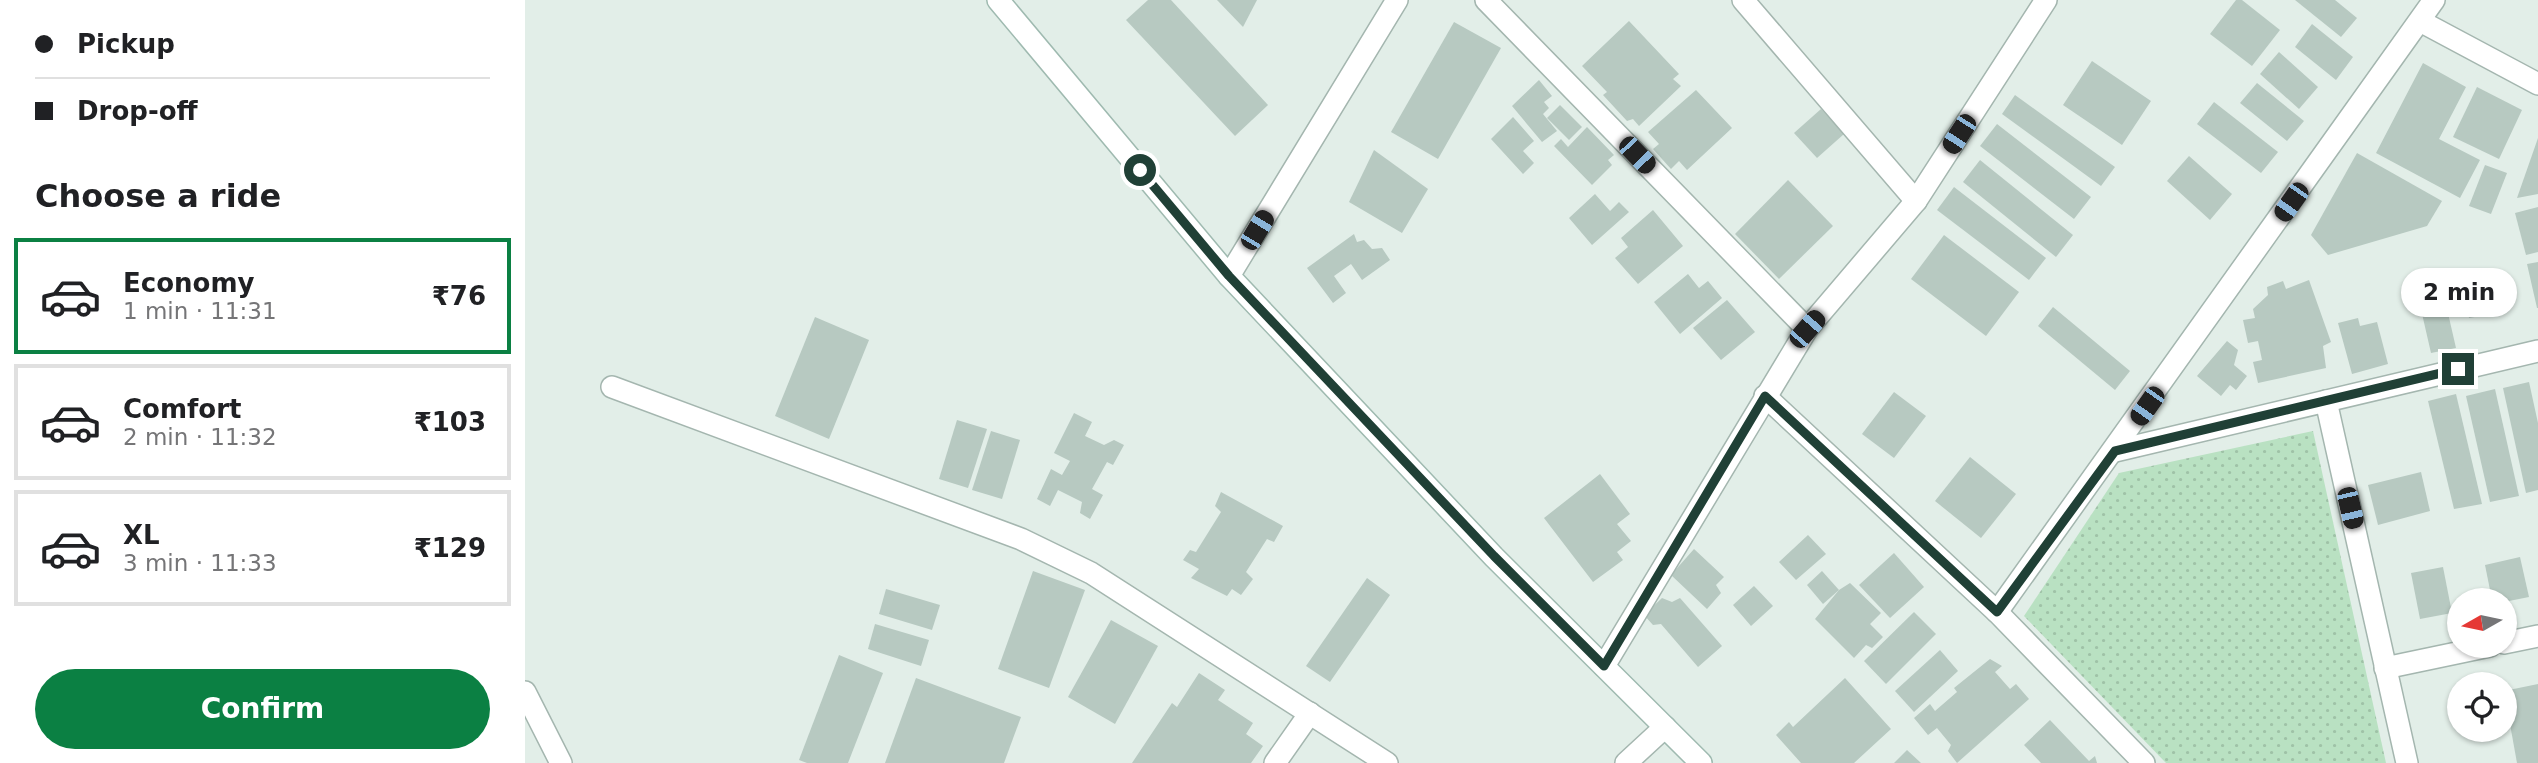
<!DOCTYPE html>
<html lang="en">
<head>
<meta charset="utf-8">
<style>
	:root { --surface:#fff; --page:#f2f2f2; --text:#202124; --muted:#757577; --line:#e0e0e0; --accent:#0b8043 }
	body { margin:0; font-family:"DejaVu Sans",sans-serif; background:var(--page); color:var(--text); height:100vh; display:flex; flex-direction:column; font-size:26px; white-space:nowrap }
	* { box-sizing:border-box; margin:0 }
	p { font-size:23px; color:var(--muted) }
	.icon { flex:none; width:38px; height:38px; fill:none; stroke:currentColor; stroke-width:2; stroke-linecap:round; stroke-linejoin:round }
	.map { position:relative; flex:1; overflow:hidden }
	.details { display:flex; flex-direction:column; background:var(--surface); width:525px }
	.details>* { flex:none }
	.hud { display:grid; align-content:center; height:154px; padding:0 35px; background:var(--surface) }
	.needle { width:46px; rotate:261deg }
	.buttons { position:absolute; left:1922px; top:588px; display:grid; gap:14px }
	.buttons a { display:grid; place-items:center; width:70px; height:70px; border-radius:50%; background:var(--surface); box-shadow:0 2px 5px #0004; font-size:35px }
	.end { position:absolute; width:32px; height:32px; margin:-16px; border:9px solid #204036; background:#fff; box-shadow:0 0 0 4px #fff }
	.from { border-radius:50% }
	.bubble { position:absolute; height:49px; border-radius:24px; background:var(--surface); box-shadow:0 2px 5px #0004; font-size:23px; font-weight:600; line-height:49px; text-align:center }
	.car { position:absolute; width:21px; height:42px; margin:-21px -10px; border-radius:9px; box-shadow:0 0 5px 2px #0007; background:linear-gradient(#222 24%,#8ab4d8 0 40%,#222 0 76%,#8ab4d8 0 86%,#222 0) }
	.hud b { display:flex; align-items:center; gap:24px; height:66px; font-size:26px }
	.hud b+b { border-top:2px solid var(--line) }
	.hud i { width:18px; height:18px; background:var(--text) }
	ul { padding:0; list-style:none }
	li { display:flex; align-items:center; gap:21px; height:116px; margin:0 14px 10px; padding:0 21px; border:4px solid var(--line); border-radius:0px }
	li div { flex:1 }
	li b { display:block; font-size:26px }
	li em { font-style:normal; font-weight:600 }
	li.active { border-color:var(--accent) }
	li>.icon { width:63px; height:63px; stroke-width:1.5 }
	h2 { padding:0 35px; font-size:32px; line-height:84px }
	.cta { display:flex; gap:14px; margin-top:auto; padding:14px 35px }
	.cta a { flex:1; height:80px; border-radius:42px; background:var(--accent); color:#fff; font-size:28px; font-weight:600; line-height:80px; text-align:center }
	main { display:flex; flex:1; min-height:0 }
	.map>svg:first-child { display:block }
</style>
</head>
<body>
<main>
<section class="details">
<div class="hud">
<b><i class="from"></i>Pickup</b>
<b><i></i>Drop-off</b>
</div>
<h2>Choose a ride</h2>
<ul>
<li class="active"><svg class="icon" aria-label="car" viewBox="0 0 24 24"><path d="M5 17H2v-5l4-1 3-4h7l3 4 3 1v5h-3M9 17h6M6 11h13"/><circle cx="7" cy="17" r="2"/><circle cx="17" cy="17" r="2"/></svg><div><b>Economy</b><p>1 min · 11:31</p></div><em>₹76</em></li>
<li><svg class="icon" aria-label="car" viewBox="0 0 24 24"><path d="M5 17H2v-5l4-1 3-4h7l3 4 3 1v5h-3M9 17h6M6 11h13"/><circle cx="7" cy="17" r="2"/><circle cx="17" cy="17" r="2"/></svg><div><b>Comfort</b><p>2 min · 11:32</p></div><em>₹103</em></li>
<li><svg class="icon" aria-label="car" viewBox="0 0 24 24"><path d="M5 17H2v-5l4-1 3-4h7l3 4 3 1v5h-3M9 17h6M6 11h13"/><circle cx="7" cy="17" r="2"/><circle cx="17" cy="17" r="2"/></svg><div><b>XL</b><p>3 min · 11:33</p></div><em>₹129</em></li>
</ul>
<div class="cta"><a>Confirm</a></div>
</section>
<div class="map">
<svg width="2013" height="763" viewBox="0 0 2013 763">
	<defs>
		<pattern id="park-dots" width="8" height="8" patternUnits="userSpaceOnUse" patternTransform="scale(1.75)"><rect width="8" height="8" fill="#b9e1c2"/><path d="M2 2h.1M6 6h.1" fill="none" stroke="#9fc2a7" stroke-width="1.8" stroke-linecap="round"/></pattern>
	</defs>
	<rect width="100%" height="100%" fill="#e2eee8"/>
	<!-- park -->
	<polygon fill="url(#park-dots)" points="1788,431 1861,763 1641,763 1499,616 1594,473"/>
	<!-- building -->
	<g fill="#b7c9c1">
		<polygon points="623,0 646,0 743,105 710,136 601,20"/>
		<polygon points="692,0 732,0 718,27"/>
		<polygon points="1711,0 1717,0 1755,30 1727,66 1685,34"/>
		<polygon points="1770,0 1810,0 1832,18 1816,37"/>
		<polygon points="1104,21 1154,74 1148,79 1156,86 1114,126 1108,119 1102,121 1078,95 1082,92 1057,66"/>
		<polygon points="929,22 976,48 913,159 866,132"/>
		<polygon points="1787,24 1828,57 1811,80 1770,47"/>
		<polygon points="1754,52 1793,87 1774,109 1735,74"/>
		<polygon points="1567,61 1626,101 1597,145 1538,105"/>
		<polygon points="1898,63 1941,87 1914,139 1955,160 1935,198 1851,153"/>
		<polygon points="1014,80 1027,96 1019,102 1024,108 1018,114 1032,131 1017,142 987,106"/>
		<polygon points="1732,83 1779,121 1762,141 1715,103"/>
		<polygon points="1952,87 1997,110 1974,159 1928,137"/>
		<polygon points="1171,90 1207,128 1162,170 1154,161 1146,169 1128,149 1134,144 1123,132"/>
		<polygon points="1490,95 1590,167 1576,186 1477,114"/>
		<polygon points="1689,102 1753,152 1736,173 1672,124"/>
		<polygon points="1035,105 1057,127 1044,140 1022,118"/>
		<polygon points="1296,109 1319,134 1292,158 1269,133"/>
		<polygon points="988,117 1009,141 998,151 1009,163 998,174 966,139"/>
		<polygon points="1472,124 1566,197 1549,219 1455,146"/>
		<polygon points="1062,127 1089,155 1083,160 1087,165 1067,185 1029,146 1036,139 1043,147"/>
		<polygon points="2013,138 2013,194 1992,198"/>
		<polygon points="849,150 903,189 877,233 824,202"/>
		<polygon points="1832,153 1917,201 1902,226 1803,255 1786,235"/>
		<polygon points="1664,156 1707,194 1685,220 1642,181"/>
		<polygon points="1455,160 1548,235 1531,257 1438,182"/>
		<polygon points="1960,165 1982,173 1966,214 1944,206"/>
		<polygon points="1263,180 1308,226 1254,279 1210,234"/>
		<polygon points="1429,187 1521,258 1504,280 1412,210"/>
		<polygon points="1070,194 1085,211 1094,202 1104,212 1067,245 1044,218"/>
		<polygon points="2013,207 2013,252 2001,255 1990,213"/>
		<polygon points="1128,210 1158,246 1113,284 1090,258 1103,247 1096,238"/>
		<polygon points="829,234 832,242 839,240 847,249 857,248 865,260 837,280 826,264 809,276 821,293 808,303 782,268"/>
		<polygon points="1419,235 1494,292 1461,336 1386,279"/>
		<polygon points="2013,262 2013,308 2012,308 2002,264"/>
		<polygon points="1163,274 1174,288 1183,281 1197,298 1155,334 1129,302"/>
		<polygon points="1965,276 1972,313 1944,318 1937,281"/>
		<polygon points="1784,280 1806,342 1798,346 1801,368 1733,383 1728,362 1737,360 1733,341 1723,343 1718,320 1730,318 1728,309 1743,295 1742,287 1758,281 1761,289"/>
		<polygon points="1917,287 1931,348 1906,353 1895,305 1901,303 1899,291"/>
		<polygon points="1202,300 1230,332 1196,360 1168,328"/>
		<polygon points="1528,307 1605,371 1590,390 1513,326"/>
		<polygon points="290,317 344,340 304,439 250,416"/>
		<polygon points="1833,318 1835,326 1852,322 1863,364 1827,374 1813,323"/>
		<polygon points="1702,341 1713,350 1709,365 1722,376 1711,390 1705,385 1696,396 1672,376"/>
		<polygon points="2004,382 2013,423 2013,490 2001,493 1978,388"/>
		<polygon points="1970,389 1994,496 1965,502 1941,396"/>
		<polygon points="1369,392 1401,416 1369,458 1337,434"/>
		<polygon points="1931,394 1957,504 1929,509 1903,401"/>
		<polygon points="549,413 567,422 560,436 579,445 589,440 599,445 588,465 582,462 567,489 578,495 565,519 555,513 557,502 533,490 525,506 512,499 526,469 537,475 545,461 529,453"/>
		<polygon points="432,420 462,429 443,488 414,479"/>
		<polygon points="466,431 495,440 477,499 447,490"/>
		<polygon points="1445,457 1491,494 1456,538 1410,501"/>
		<polygon points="1896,472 1905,511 1853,525 1843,485"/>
		<polygon points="1075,474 1105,514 1092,524 1106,541 1092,552 1098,560 1068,582 1019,518"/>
		<polygon points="696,492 758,526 749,542 742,539 721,572 728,579 716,595 707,589 702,596 666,578 674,569 658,560 665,550 671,552 696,512 690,506"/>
		<polygon points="1283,535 1301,554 1271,580 1254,562"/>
		<polygon points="1169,549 1199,577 1191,585 1196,593 1182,609 1146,575"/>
		<polygon points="1369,553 1399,587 1365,618 1334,585"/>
		<polygon points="1995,557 2004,597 1979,602 1967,600 1960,565"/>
		<polygon points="1918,567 1927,613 1895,619 1886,573"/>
		<polygon points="508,571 560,590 524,688 473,669"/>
		<polygon points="1297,571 1314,590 1298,604 1282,585"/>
		<polygon points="842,578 865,595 805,682 781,666"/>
		<polygon points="1325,583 1356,613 1345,624 1358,637 1347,648 1341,645 1329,658 1290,619 1314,590"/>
		<polygon points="1229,586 1248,606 1226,626 1208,605"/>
		<polygon points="361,589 415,605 407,630 354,614"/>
		<polygon points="1137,598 1147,602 1155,598 1197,646 1173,667 1136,624 1128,625 1119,615"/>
		<polygon points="1389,612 1411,634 1361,684 1339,661"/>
		<polygon points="586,620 633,646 590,724 543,697"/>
		<polygon points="350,624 404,640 396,666 343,649"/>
		<polygon points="1415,650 1433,671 1389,712 1370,691"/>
		<polygon points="314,655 358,673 323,763 282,763 274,760"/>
		<polygon points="1465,659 1477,666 1470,672 1485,689 1491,684 1504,699 1432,763 1423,751 1426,745 1412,728 1403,735 1389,718 1405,704 1410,711 1432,692 1429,688"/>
		<polygon points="674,673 700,690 693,700 728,723 721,734 738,746 726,763 607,763 647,703 652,707"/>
		<polygon points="391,678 496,717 479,763 360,763"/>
		<polygon points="1320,678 1366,729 1329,763 1276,763 1251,735 1264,722 1268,727"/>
		<polygon points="2013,684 2013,763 1992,763 1979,691"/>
		<polygon points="1525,720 1564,761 1570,756 1572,763 1516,763 1499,745"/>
		<polygon points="1382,750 1396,763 1369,763"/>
	</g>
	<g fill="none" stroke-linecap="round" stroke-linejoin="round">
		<!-- street casing -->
		<g stroke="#a4b6af" stroke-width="24">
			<g id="street">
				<polyline points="961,0 1282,329"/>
				<polyline points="1218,0 1391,201"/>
				<polyline points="1895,21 2013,84"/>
				<polyline points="704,276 872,0"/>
				<polyline points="87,387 496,539 566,573 862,763"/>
				<polyline points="1240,396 1472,612 1619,763"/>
				<polyline points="1801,401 1882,763"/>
				<polyline points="1590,451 2013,351"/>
				<polyline points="1472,612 1909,0"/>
				<polyline points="1979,643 2013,636"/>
				<polyline points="1079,666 1282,329 1391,201 1521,0"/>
				<polyline points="1860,668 1965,646"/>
				<polyline points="0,692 36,763"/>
				<polyline points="750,763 785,713"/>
				<polyline points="1101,763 1140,727"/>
			</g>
		</g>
		<!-- secondary casing -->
		<g stroke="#9fbab0" stroke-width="24">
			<polyline id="secondary" points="473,0 704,276 969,557 1176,763"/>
		</g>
		<!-- street -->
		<use href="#street" stroke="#fff" stroke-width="21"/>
		<!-- secondary -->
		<use href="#secondary" stroke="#fff" stroke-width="21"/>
	</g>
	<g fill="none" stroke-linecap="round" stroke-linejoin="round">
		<!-- route -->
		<polyline stroke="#204036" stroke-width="9" points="615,170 704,276 969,556 1079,666 1240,396 1472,612 1590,451 1933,369"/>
	</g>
</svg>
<div class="buttons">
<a><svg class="needle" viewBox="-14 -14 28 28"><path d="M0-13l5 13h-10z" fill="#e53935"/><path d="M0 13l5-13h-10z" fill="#757577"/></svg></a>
<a><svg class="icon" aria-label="locate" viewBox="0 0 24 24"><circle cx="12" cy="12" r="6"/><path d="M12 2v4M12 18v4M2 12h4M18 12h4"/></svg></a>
</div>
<i class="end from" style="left:615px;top:170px"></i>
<i class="end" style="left:1933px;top:369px"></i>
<div class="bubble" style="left:1876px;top:268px;width:116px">2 min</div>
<i class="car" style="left:1434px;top:134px;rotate:213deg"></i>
<i class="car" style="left:1112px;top:155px;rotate:136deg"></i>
<i class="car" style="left:1766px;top:202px;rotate:215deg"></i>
<i class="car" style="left:732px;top:230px;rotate:31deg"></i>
<i class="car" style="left:1282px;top:329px;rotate:41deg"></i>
<i class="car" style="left:1622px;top:406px;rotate:215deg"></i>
<i class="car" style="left:1825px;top:508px;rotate:167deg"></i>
</div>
</main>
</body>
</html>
